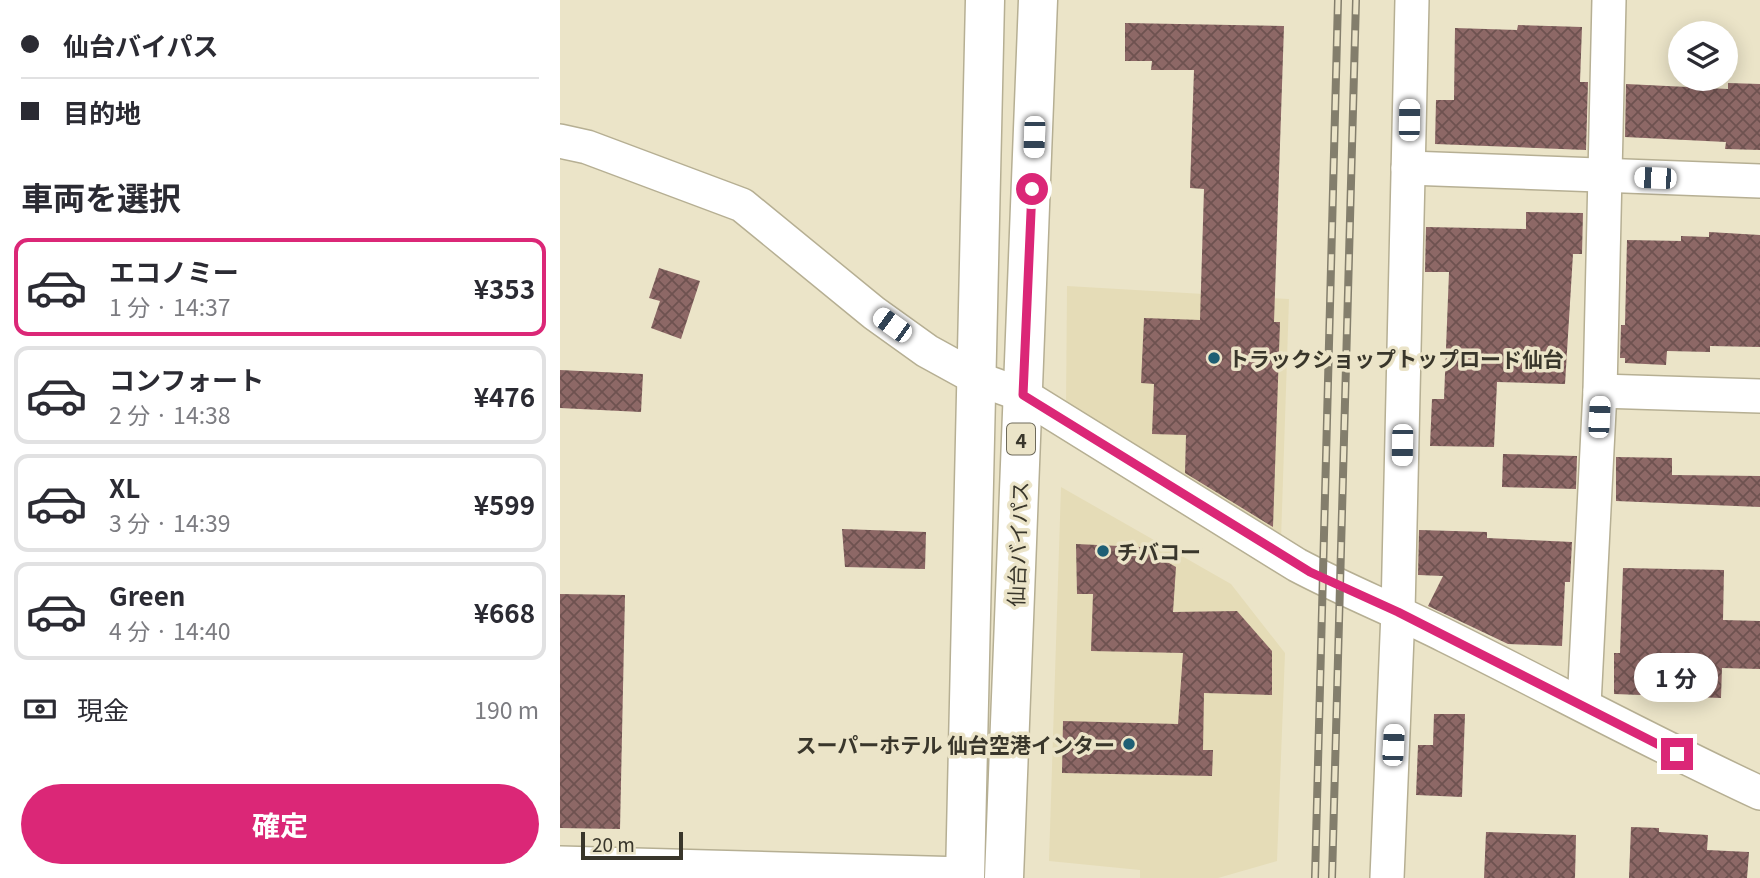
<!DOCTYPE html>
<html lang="ja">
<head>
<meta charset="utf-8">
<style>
	:root { --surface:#fff; --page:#f7f7f7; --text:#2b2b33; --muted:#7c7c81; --line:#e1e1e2; --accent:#db2777 }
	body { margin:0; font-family:Georgia,"Noto Sans JP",serif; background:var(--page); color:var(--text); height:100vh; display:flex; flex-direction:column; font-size:26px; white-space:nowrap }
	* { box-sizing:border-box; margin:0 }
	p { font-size:23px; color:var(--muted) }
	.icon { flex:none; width:38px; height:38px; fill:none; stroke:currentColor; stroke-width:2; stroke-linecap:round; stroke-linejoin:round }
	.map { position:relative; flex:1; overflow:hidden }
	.sheet { display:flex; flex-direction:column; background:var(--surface); width:560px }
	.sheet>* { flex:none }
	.banner { display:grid; align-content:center; height:154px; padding:0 21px; background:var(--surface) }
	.buttons { position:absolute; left:1108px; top:21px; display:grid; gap:14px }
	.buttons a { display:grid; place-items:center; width:70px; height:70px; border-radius:50%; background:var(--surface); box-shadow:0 4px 18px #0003; font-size:35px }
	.scale { position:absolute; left:21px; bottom:18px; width:102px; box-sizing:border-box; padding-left:7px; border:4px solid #39362b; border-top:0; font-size:19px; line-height:24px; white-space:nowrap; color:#39362b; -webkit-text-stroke:5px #ebe4c8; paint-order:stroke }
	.end { position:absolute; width:32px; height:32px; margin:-16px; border:9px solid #db2777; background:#fff; box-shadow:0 0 0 4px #fff }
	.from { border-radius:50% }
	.bubble { position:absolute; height:49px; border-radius:24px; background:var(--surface); box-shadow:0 4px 18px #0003; font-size:23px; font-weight:700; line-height:49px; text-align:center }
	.car { position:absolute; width:21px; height:42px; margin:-21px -10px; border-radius:9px; box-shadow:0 0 5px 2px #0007; background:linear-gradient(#fff 24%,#345 0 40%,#fff 0 76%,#345 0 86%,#fff 0) }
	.banner b { display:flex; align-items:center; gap:24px; height:66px; font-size:26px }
	.banner b+b { border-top:2px solid var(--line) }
	.banner i { width:18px; height:18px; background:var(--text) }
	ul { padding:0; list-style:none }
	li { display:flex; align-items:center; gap:21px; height:98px; margin:0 14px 10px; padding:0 7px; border:4px solid var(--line); border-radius:14px }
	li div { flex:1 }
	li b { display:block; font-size:26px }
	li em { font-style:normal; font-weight:700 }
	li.selected { border-color:var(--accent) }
	li>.icon { width:63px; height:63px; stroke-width:1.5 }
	h2 { padding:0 21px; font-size:32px; line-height:84px }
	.pay { display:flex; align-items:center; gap:18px; height:77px; padding:0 21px; font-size:26px }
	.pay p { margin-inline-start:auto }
	.cta { display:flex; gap:14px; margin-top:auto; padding:14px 21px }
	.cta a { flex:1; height:80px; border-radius:42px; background:var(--accent); color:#fff; font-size:28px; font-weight:700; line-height:80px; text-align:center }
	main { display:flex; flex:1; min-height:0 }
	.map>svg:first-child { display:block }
</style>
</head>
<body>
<main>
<section class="sheet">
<div class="banner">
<b><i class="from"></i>仙台バイパス</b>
<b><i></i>目的地</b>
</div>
<h2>車両を選択</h2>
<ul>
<li class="selected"><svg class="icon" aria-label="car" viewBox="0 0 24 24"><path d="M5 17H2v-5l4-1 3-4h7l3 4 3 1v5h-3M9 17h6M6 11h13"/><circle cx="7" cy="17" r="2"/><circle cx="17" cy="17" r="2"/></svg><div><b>エコノミー</b><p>1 分 · 14:37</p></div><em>¥353</em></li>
<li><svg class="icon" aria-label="car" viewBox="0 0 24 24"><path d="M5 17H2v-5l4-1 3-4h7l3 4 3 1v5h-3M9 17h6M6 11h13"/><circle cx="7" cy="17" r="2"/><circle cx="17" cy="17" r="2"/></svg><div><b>コンフォート</b><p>2 分 · 14:38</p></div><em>¥476</em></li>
<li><svg class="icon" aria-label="car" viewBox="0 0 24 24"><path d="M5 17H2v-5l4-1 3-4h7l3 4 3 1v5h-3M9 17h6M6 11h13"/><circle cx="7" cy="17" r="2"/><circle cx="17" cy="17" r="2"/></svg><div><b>XL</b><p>3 分 · 14:39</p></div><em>¥599</em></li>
<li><svg class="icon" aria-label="car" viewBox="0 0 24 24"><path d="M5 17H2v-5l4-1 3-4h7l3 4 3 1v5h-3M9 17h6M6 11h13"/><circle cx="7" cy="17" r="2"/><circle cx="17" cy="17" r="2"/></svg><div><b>Green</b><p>4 分 · 14:40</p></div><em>¥668</em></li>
</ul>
<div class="pay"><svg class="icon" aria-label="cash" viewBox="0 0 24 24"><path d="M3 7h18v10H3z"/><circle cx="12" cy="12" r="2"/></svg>現金<p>190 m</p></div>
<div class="cta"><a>確定</a></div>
</section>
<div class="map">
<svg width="1200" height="878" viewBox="0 0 1200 878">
	<defs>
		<pattern id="building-cross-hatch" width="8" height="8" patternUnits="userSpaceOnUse" patternTransform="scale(1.75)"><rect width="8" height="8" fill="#8d6866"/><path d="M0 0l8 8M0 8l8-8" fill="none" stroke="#6e5250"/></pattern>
	</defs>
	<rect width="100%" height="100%" fill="#ebe4c8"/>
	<!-- built -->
	<g fill="#e5dcb7">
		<polygon points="507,286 729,299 721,540 506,408"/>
		<polygon points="501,487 671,584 725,653 717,861 658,878 580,878 580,870 489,861"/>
	</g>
	<!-- building -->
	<g fill="url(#building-cross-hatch)">
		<polygon points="565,23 724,26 714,322 720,322 713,527 625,473 626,435 592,434 594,384 581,383 584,318 640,320 644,189 630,188 634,70 591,70 592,61 565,61"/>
		<polygon points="958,25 1022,27 1020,82 1028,82 1026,150 875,144 876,100 894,100 895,28 957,30"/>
		<polygon points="1168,83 1200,84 1200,150 1165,149 1166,142 1065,137 1066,84 1168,89"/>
		<polygon points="966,212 1023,213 1022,254 1013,254 1005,384 937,382 934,447 870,446 872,399 884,399 889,272 865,272 866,227 966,229"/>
		<polygon points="1149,232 1200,235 1200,347 1150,346 1150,352 1107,351 1106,365 1065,363 1065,358 1060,358 1061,325 1065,325 1067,240 1121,241 1121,236 1149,237"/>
		<polygon points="99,268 140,281 121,339 91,328 100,301 89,298"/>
		<polygon points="0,370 83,374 81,412 0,408"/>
		<polygon points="943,454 1017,456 1016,489 942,487"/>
		<polygon points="1056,457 1112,458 1112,475 1200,476 1200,507 1056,501"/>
		<polygon points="282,529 366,532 365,569 285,567"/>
		<polygon points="859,530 927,532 927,538 1012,542 1010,582 1005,582 1002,646 948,644 868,606 883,576 858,575"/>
		<polygon points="516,544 581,547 616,567 613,612 677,611 712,651 712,695 644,693 643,750 653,750 652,776 502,773 503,721 618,724 623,653 531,651 533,594 517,594"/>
		<polygon points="1063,568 1164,570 1163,620 1200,621 1200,669 1162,668 1161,698 1054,694 1054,653 1060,653"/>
		<polygon points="0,594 65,595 60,829 0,828"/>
		<polygon points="874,714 905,714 902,797 856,795 858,745 873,745"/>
		<polygon points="1071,827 1099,828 1099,832 1148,835 1147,850 1189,852 1187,878 1069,878"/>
		<polygon points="926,832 1016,835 1015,878 924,878"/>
	</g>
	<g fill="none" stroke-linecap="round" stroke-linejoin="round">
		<!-- minor casing -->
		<g stroke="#b6af93" stroke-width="36">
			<g id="minor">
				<path d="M0,141L27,147L182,205L314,313L367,351L418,379L463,395L737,565C786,591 837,611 886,636C991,688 1094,744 1200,793"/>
				<polyline points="848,168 1200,181"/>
				<polyline points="1040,391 1200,396"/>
				<polyline points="1024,705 1040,391 1049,0"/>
				<polyline points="0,863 405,874"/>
				<polyline points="827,878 838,612 852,0"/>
			</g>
		</g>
		<!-- trunk casing -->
		<g stroke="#b6af93" stroke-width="41">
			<g id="trunk">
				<polyline points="405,878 425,0"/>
				<polyline points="444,878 478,0"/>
			</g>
		</g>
		<!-- minor -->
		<use href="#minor" stroke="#fff" stroke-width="33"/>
		<!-- trunk -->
		<use href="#trunk" stroke="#fff" stroke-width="38"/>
		<!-- rail casing -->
		<g stroke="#837e6c" stroke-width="8">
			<g id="rail">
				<polyline points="755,878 778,0"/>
				<polyline points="772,878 796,0"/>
			</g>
		</g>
		<!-- rail -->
		<use href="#rail" stroke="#ebe4c8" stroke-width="5" stroke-dasharray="16" stroke-linecap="butt"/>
	</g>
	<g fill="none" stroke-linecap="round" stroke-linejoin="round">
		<!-- route -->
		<polyline stroke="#db2777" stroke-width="9" points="472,189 463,395 750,572 838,612 1117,754"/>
	</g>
	<!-- markers -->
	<g fill="#1e5f74" stroke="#ebe4c8" stroke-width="2.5">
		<circle cx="654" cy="358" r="7"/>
		<circle cx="543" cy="551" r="7"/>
		<circle cx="569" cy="744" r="7"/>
	</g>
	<g text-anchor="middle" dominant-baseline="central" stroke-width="7" stroke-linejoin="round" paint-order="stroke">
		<!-- shield labels -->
		<rect fill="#ebe4c8" stroke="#6e6a5a" stroke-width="2" x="447" y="423.5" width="28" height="31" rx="5"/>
		<g font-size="19" font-weight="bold" fill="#39362b">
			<text x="461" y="439">4</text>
		</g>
		<!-- poi labels -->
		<g font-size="21" font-weight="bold" fill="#39362b" stroke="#ebe4c8" text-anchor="start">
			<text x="668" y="358">トラックショップトップロード仙台</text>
			<text x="557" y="551">チバコー</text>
			<text x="555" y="744" text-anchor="end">スーパーホテル 仙台空港インター</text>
		</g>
		<!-- street labels -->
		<g font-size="21" fill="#39362b" stroke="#ebe4c8">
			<text transform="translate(457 544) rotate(-88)">仙台バイパス</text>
		</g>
	</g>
</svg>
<div class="buttons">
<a><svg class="icon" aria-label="layers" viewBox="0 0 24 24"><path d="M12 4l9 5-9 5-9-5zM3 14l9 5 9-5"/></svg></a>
</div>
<div class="scale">20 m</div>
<i class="end from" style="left:472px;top:189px"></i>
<i class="end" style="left:1117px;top:754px"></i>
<div class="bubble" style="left:1074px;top:653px;width:84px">1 分</div>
<i class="car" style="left:849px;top:120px;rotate:1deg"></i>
<i class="car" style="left:474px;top:137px;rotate:182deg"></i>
<i class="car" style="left:1095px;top:178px;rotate:272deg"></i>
<i class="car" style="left:332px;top:325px;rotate:306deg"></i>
<i class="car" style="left:1039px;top:417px;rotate:3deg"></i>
<i class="car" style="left:842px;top:445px;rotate:181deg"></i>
<i class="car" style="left:833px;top:745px;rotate:3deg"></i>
</div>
</main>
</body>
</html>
